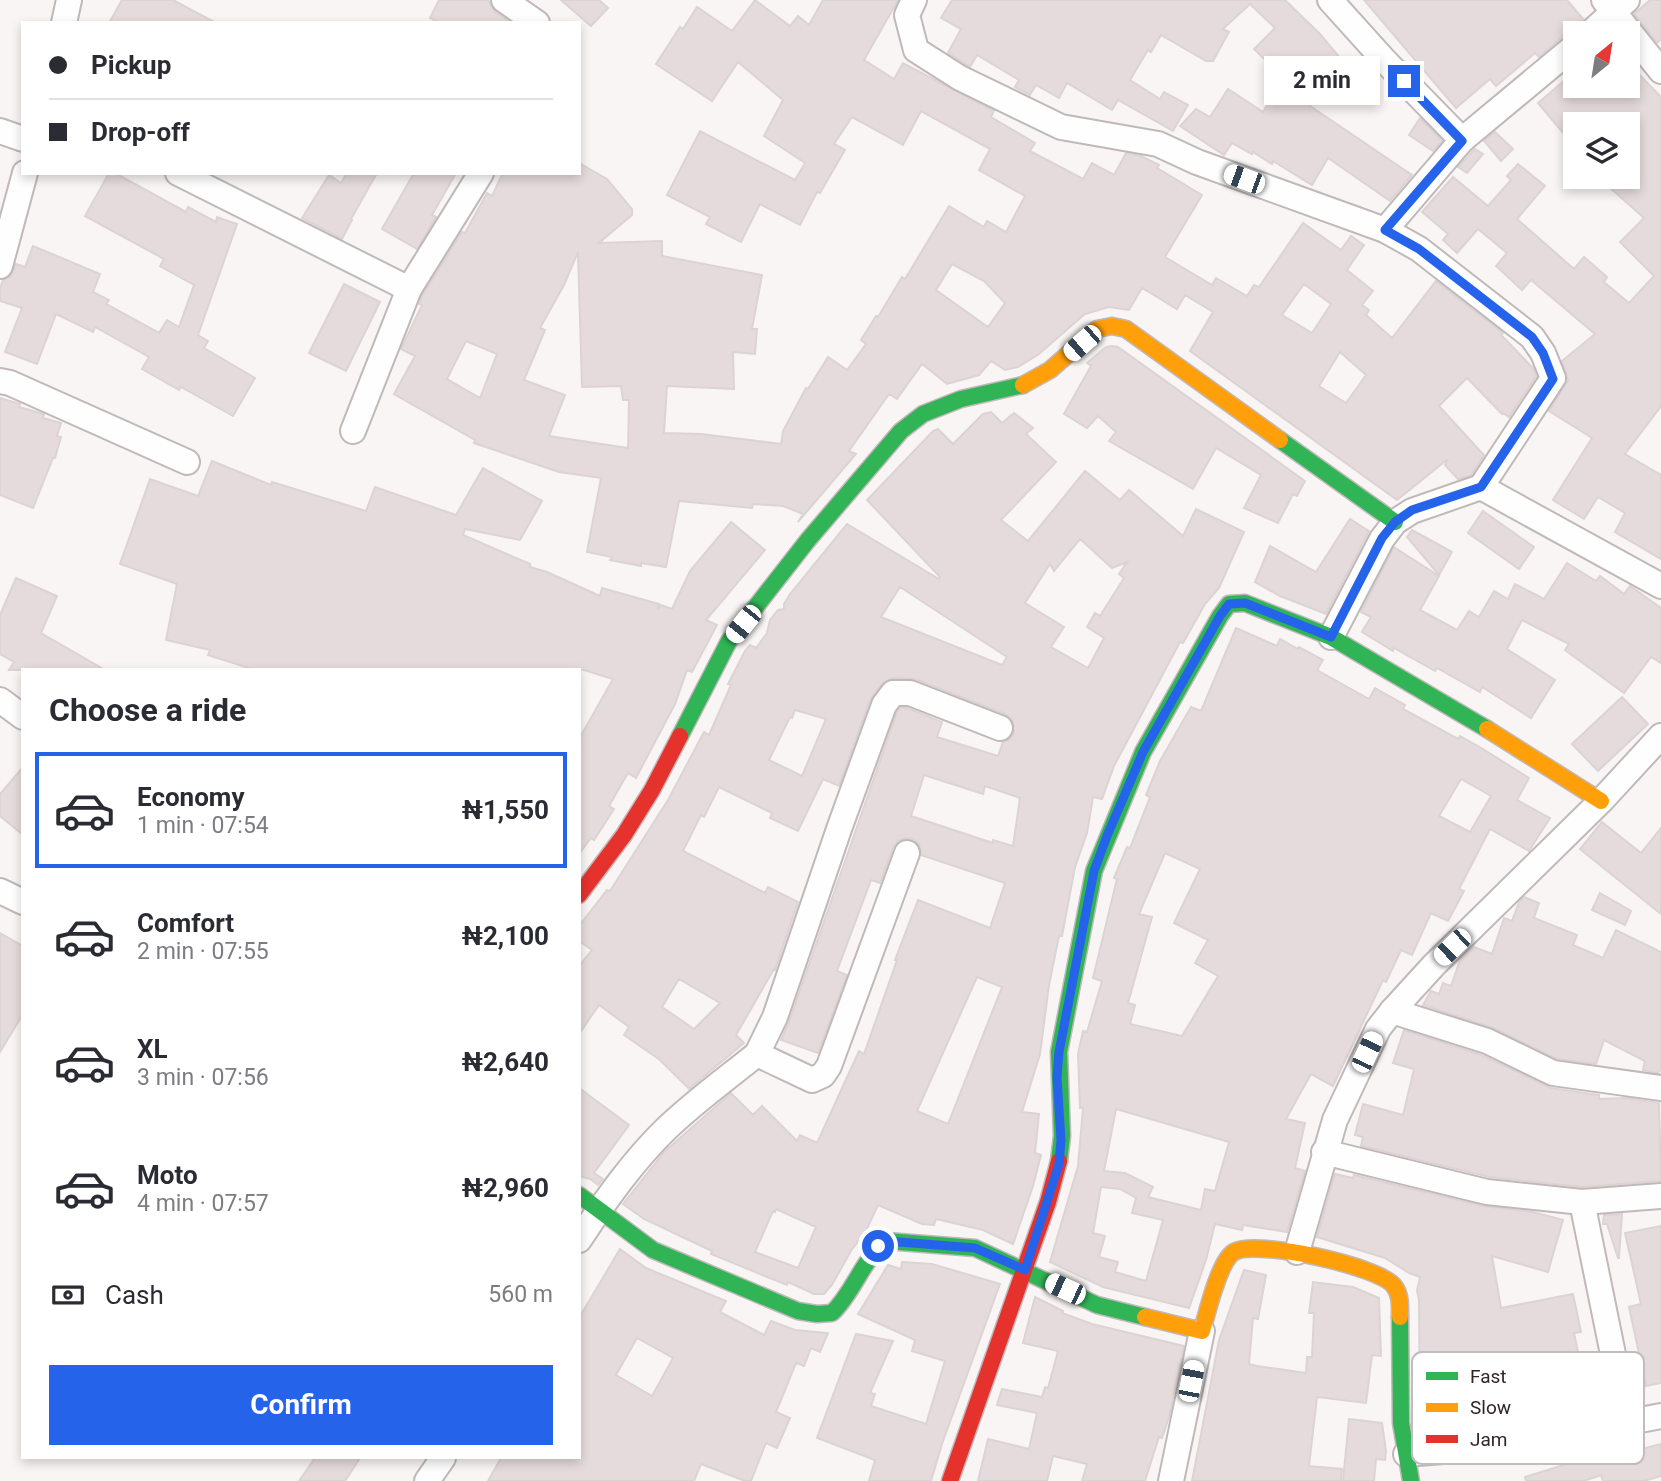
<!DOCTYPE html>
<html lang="en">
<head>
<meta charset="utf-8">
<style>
	:root { --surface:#fff; --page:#f7f7f7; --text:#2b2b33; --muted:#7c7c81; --line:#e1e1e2; --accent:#2563eb }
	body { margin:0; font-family:Roboto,sans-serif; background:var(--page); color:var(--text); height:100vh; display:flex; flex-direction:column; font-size:26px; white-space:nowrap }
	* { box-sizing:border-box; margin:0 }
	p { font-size:23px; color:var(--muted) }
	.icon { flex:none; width:38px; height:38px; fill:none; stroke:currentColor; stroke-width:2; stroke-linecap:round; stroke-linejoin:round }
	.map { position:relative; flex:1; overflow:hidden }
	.details { position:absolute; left:21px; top:668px; width:560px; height:791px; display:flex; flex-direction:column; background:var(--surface); border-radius:0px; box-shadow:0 4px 10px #0003 }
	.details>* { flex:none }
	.guide { position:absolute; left:21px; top:21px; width:560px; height:154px; border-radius:0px; box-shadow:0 4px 10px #0003; display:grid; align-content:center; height:154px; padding:0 28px; background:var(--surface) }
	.needle { width:46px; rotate:30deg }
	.fabs { position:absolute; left:1563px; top:21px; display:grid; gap:14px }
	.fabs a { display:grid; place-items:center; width:77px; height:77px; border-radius:0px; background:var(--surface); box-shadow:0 4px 10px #0003; font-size:35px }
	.end { position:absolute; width:32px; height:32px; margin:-16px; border:9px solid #2563eb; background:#fff; box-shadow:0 0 0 4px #fff }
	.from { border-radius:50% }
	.bubble { position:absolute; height:49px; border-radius:0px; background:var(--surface); box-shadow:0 4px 10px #0003; font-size:23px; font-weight:700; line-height:49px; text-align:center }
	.car { position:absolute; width:21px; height:42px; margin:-21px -10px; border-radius:9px; box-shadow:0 0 5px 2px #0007; background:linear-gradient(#fff 24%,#345 0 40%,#fff 0 76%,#345 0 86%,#fff 0) }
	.guide b { display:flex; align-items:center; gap:24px; height:66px; font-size:26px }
	.guide b+b { border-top:2px solid var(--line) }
	.guide i { width:18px; height:18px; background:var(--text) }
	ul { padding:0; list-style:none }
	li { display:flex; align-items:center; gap:21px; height:116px; margin:0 14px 10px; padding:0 14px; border:4px solid transparent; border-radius:0px }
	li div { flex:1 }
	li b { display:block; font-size:26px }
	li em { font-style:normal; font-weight:700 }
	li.on { border-color:var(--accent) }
	li>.icon { width:63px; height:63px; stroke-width:1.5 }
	h2 { padding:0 28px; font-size:32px; line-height:84px }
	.pay { display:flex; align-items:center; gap:18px; height:77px; padding:0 28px; font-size:26px }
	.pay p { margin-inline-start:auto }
	.button { display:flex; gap:14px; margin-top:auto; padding:14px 28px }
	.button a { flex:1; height:80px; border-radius:0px; background:var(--accent); color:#fff; font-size:28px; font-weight:700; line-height:80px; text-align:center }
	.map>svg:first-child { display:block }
</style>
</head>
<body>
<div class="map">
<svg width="1661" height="1481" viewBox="0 0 1661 1481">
	<rect width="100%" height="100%" fill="#faf5f5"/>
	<!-- building -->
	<g fill="#e5dbdc" stroke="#dcd3d4" stroke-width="2" fill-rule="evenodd">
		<polygon points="122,0 173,0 216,23 109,23"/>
		<polygon points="439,0 488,0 495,12 511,23 440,23 430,18"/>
		<polygon points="561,0 599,0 608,8 591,26"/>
		<path d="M755,0L790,26L798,16L809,25L823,0H898L864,60L894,79L903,63L994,111L991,117L1035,143L1030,151L1083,179L1092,163L1114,175L1126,153L1141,156L1159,165L1157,168L1202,195L1165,257L1212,285L1216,278L1247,296L1254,285L1259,287L1303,223L1341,250L1351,236L1364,245L1347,270L1373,291L1362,305L1369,310L1366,315L1392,338L1436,281L1503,333L1501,335L1533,368L1536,376L1509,417L1503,413L1502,414L1467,378L1439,406L1484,455L1471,475L1458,479L1445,465L1448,459L1397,500L1190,351L1213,312L1185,295L1177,309L1142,288L1129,310L1109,307L1085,314L1039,354L1018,367L1005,370L991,361L979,375L947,384L922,364L897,399L889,394L849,451L856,454L798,522L803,514L783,506L753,504L752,508L679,501L666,567L641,563V566L610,560L612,557L587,552L601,478L559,472L474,443L475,440L394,394L415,356L401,349L422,305L419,304L422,296L462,232L465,233L487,193L492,196L503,173H579V163L607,179L632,209V215L599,243L662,241V256L762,275L752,329H757L755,354L733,352L734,389L667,386L664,433L701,434L781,444L783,431L806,388L808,389L828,357L847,370L866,344L861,340L876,316L878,317L902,277L905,279L949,206L984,227L987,221L1006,232L1025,196L979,170L990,149L921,111L903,145L852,117L834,144L845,150L820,193L817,192L800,225L760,204L741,242L706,224L710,217L667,195L700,131L795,180L805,163L764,136L783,100L738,62L712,101L656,64L680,27L683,29L697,7L732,31ZM578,252L582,387L621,386L623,400H629L628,448L549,436L565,395L524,380L545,330L540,328L564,285ZM952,264L984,281L1005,303L988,327L936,290ZM1304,284L1331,304L1312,333L1282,315ZM466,341L497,354L480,398L447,379ZM1340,352L1366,375L1346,403L1319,386Z"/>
		<polygon points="952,0 1285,0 1320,34 1345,64 1350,60 1361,74 1342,90 1308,68 1294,88 1254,49 1275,28 1250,4 1223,29 1229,32 1213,61 1206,61 1161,35 1151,52 1148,50 1130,80 1160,99 1164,92 1188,105 1173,131 1118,100 1112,110 1067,83 1059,98 1036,85 1030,95 1015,87 1019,80 977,55 970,67 967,65 948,53 961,29 941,18"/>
		<polygon points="1364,0 1567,0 1583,19 1539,57 1535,53 1496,86 1490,79 1456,108"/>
		<polygon points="1650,0 1661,0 1661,39 1657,43 1634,14"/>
		<polygon points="1628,53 1634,62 1630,65 1661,97 1661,406 1625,454 1661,475 1661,559 1615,532 1625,513 1598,497 1584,519 1553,500 1592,438 1549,411 1568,380 1562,361 1595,334 1531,280 1522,290 1496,266 1507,253 1478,229 1457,253 1443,240 1448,234 1422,212 1453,177 1488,206 1511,180 1507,176 1518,164 1545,186 1517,219 1574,269 1584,257 1607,277 1604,282 1629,303 1654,276 1620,242 1644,218 1609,187 1618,177 1628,177 1628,166 1632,161 1628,158 1628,124 1616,124 1610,117 1601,124 1575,124 1575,147 1538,103 1565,80 1570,86 1628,86"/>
		<polygon points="1279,85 1412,175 1390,201 1328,158 1312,185 1273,161 1272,164 1253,152 1252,154 1232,143 1224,155 1180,126 1196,109 1210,117 1228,89 1263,112"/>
		<polygon points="1420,118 1442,141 1433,151 1409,135"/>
		<polygon points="1495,132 1513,149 1501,161 1484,141"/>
		<polygon points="1475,149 1483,154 1467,173 1458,167"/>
		<polygon points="109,173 115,173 186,212 188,207 216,222 217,217 237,224 198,335 208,341 204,348 255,378 233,416 181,387 179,390 142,369 149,357 95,327 93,332 56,314 37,364 5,352 22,308 0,301 0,289 3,280 11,276 16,264 25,267 33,246 100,274 93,292 109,300 106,304 159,333 167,320 179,327 194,285 160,266 164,259 85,216"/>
		<polygon points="347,173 377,173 351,219 352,220 342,239 302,218 329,175 341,183"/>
		<polygon points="414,173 456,173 432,215 436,217 417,249 382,229"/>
		<polygon points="344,284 380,302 346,371 309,353"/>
		<polygon points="1112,346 1118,347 1305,481 1297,496 1293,494 1278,523 1244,508 1261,475 1216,448 1193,489 1109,441 1116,432 1098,416 1087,428 1064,414 1091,366 1087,363 1106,347"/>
		<polygon points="0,398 20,404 19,407 40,413 44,414 43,418 61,423 57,436 61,437 55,458 53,458 33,508 0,495"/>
		<path d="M991,412L1002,423L1014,413L1033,428L1026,434L1056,462L1001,520L1028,541L1085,471L1120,500L1129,490L1183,536L1196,509L1244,532L1219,588L1205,604L1183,643L1180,642L1114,766L1102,799L1093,797L1087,833L1075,867L1062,936H1059L1049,985L1040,1054L1022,1112L1039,1114L1035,1153L1041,1155L1033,1186L1013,1244L983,1230L936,1219L934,1225L922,1224L878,1205L864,1235L852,1249L832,1285L824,1294H814L788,1282L787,1285L711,1254L712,1251L644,1219L623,1204L664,1152L731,1093L753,1115L762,1106L797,1141L800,1135L817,1143L859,1051L864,1054L897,960H895L918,900L990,928L1005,883L921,855L919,844L913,839L905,838L898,841L893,848L880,883L871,880L837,971L847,975L818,1053L781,1040L789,1022L897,712L900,708H907L942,722L937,737L998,756L1003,742L1010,739L1014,733L1012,719L1005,714L915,679L892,678L882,684L870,700L839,786L823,779L798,831L770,818L772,813L719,787L704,817L701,815L683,851L765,893L768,887L798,902L775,970L774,969L736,1035L744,1043L689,1089L660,1060L624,1035L629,1027L599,1005L579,1034V966L592,950L579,941V926L607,890L610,891L668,800L704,732L709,735L731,685L728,684L745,651L750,645L756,648L767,633L770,620L778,610L784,609V604L790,594L847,524L939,579L940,577L867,500L933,431L938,429L953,444L983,414ZM1080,539L1112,568L1127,562L1119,574L1124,578L1100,616L1095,613L1087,627L1104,638L1088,668L1051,647L1064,627L1025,603L1050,564L1054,571ZM900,587L1007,657L1002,665L881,617ZM795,710L826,719L802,776L769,760L790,717L792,718ZM924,775L983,794L985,786L1020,798L1013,846L993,840V843L911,816ZM977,977L1002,987L948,1124L917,1111ZM679,979L720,1003L694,1029L662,1007ZM776,1209L816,1227L798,1268L755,1252L773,1211L775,1212Z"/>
		<polygon points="212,461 271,485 272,482 366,511 375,487 456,515 483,468 542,501 520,540 465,529 463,535 530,564 530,567 547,572 600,596 602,588 659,604 658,609 661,605 672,609 690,571 731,522 765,550 706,620 717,625 692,672 687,670 675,704 636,778 628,773 609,806 614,809 594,840 591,838 579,854 579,739 613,679 584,670 255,670 208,655 210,650 166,640 177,584 120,564 150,479 198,496"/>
		<polygon points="1483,511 1534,547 1519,569 1468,533"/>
		<polygon points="1350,519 1369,531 1326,614 1280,596 1255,582 1270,546 1316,572"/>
		<polygon points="1412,530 1452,552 1439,575 1407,537"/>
		<polygon points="1394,547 1439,576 1420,610 1457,630 1469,611 1479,617 1494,591 1508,599 1515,584 1544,599 1567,563 1596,581 1600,576 1624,594 1630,586 1661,608 1661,663 1651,657 1624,693 1565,650 1569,644 1522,620 1507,649 1555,680 1531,718 1482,687 1480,692 1437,668 1435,671 1394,648 1393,651 1362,632 1371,617 1361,612"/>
		<polygon points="16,578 57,596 41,633 105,670 9,670 14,662 0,654 0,615"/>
		<path d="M1236,628L1277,646L1280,639L1298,649L1299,647L1323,660L1317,670L1369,699L1375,688L1405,705L1403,709L1458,739L1460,736L1483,749L1529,778L1517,800L1550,818L1529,851L1490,829L1459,889L1464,891L1448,921L1431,913L1412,955L1401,950L1386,982L1383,980L1333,1086L1311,1074L1286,1119L1305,1123L1295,1168L1305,1171L1287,1232L1243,1225L1242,1230L1215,1224L1206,1260L1189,1308L1103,1287L1050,1262L1078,1166L1083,1108H1080L1078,1054L1083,1031L1087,1032L1102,981L1093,978L1117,879L1114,878L1127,847L1130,848L1150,797L1146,795L1160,761L1191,707L1201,711ZM1461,779L1491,796L1470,832L1439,816ZM1165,853L1200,869L1174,923L1208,940L1195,963L1218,976L1182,1036L1130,1024L1135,1005L1128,1003L1152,917L1139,914ZM1116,1109L1229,1142L1215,1191L1205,1189L1201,1210L1148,1197L1153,1187L1125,1173L1104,1171ZM1101,1187L1120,1189L1136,1198L1132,1213L1163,1220L1146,1281L1115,1272L1118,1262L1099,1257L1105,1236L1093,1233Z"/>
		<polygon points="1622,697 1648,724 1598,771 1572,744"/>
		<polygon points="23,767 23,835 0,816 0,794"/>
		<polygon points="1602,822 1641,853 1661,828 1661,914 1580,849"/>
		<polygon points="1600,893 1631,911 1625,925 1592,910"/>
		<polygon points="1524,897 1539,903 1534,918 1577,935 1573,945 1603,958 1616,930 1661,952 1661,1069 1658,1073 1643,1070 1645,1061 1604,1040 1596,1064 1557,1059 1493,1028 1423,1005 1431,991 1439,994 1443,983 1451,986 1460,960 1474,947 1492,954 1504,918 1512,921 1519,902"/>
		<polygon points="0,933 23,946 23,1014 0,1052"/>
		<polygon points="1404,1030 1481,1055 1551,1088 1599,1095 1599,1099 1627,1098 1659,1103 1661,1181 1582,1187 1490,1177 1361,1146 1363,1137 1355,1135 1363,1104 1403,1115 1414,1069 1393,1063"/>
		<polygon points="579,1088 629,1125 594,1173 603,1179 598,1185 590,1179 579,1176"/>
		<polygon points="1335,1174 1353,1178 1354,1175 1483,1206 1533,1212 1563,1220 1548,1272 1492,1256 1501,1308 1573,1294 1581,1332 1574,1333 1587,1394 1567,1398 1568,1403 1526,1411 1525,1406 1493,1411 1494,1432 1423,1438 1420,1421 1419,1300 1417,1290 1420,1277 1409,1273 1385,1258 1317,1237"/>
		<polygon points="1622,1214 1619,1258 1618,1258 1607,1224 1603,1224 1604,1215"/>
		<polygon points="1661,1226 1661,1383 1646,1386 1629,1307 1641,1304 1625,1233"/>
		<path d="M620,1249L646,1268L726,1301L720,1312L764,1335L771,1321L795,1330L828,1333L820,1352L811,1348L804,1366L796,1363L776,1412L790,1418L777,1448L766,1443L751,1481H745L701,1464L694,1481H488L501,1458H579V1318ZM637,1338L673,1358L652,1396L616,1375Z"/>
		<polygon points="902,1262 932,1264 1000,1284 942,1444 931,1481 869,1481 875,1460 817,1438 856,1334 893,1341 870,1393 875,1394 871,1406 926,1424 945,1361 912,1351 915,1340 858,1314 888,1265 901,1269"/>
		<polygon points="1244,1270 1266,1275 1258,1319 1253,1318 1249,1364 1257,1366 1306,1373 1307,1357 1312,1357 1314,1313 1309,1313 1313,1282 1353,1287 1379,1298 1381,1356 1372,1355 1366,1403 1317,1397 1309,1466 1342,1469 1341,1481 1192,1481 1219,1340"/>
		<polygon points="1035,1297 1063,1311 1062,1313 1092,1324 1184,1346 1169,1417 1162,1438 1159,1437 1145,1481 1082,1481 1087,1464 1053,1456 1047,1481 978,1481 988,1439 1029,1449 1037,1413 997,1405 1002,1389 1042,1397 1045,1387 1048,1388 1058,1351 1023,1343"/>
		<polygon points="1349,1419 1382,1423 1386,1451 1385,1460 1376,1459 1374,1481 1343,1481"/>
		<polygon points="1640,1441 1642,1449 1661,1444 1661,1476 1644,1481 1603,1481 1601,1475 1584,1481 1526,1481 1525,1477 1596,1455 1595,1453"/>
		<polygon points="315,1458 360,1458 345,1481 299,1481"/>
	</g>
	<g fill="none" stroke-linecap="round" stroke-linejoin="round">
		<!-- street casing -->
		<g stroke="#c1b8b9" stroke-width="28">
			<g id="street">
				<polyline points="504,0 537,23"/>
				<polyline points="914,0 907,15 916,50 960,78 1061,127 1158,144 1197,162 1385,230 1419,249 1532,337 1543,353 1553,378 1481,487 1412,511 1395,522 1382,539 1331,637"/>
				<polyline points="1330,0 1385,61 1462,140"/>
				<polyline points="1604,0 1661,71"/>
				<polyline points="64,23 69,0"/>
				<polyline points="1590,33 1627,0"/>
				<polyline points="0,131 23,139"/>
				<polyline points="178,173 409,289"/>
				<polyline points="1385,230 1462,140 1575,46"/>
				<polyline points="0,266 25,173"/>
				<polyline points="0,381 10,383 187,462"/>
				<polyline points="353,431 409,289 481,173"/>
				<polyline points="1481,487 1661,586"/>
				<polyline points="0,700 23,717"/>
				<polyline points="0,891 23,902"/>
				<polyline points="1392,1011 1487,1041 1553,1073 1661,1088"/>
				<polyline points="757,1054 775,1017 839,829 884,705 893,693 910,693 1000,728"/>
				<polyline points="1324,1152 1487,1192 1582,1202 1661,1196"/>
				<polyline points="1582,1202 1627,1423"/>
				<path d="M579,1240C602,1204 635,1159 665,1130C694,1102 726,1079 757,1054L812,1080L823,1075L829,1066L907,853"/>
				<polyline points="1297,1252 1335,1120 1378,1029 1392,1011 1434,965 1601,801 1661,736"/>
				<polyline points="1406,1454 1505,1446 1661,1416"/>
				<polyline points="427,1481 443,1458"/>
				<polyline points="1171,1481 1202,1331"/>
			</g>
		</g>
		<!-- fast casing -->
		<g stroke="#c1b8b9" stroke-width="19">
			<g id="fast">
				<polyline points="1280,440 1395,522"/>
				<polyline points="680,736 729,641 808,540 901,431 923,414 961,399 1023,385"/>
				<polyline points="1059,1161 1062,1136 1059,1052 1094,871 1143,752 1220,616 1229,604 1245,603 1331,637 1487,729"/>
				<path d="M579,1195L653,1250L798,1311L817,1314L832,1313C855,1291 862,1259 887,1241L975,1248L1097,1305L1145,1317"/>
				<polyline points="1400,1317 1401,1423 1411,1481"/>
			</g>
		</g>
		<!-- slow casing -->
		<g stroke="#c1b8b9" stroke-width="19">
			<g id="slow">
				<polyline points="1023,385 1050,370 1097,329 1112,326 1126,329 1280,440"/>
				<polyline points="1487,729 1601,801"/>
				<path d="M1145,1317L1202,1331C1207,1313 1219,1261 1234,1252C1256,1239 1379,1266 1394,1286C1401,1295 1400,1306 1400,1317"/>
			</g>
		</g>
		<!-- jam casing -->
		<g stroke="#c1b8b9" stroke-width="19">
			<g id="jam">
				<polyline points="579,895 624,835 652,790 680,736"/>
				<polyline points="950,1481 1048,1202 1059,1161"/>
			</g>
		</g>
		<!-- street -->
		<use href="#street" stroke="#fefefe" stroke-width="24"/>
		<!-- fast -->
		<use href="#fast" stroke="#30b455" stroke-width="16"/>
		<!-- slow -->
		<use href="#slow" stroke="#ff9f0a" stroke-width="16"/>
		<!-- jam -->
		<use href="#jam" stroke="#e5322d" stroke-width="16"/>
	</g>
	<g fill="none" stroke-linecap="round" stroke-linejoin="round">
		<!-- route -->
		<polyline stroke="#2563eb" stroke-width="9" points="878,1246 887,1241 975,1248 1025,1270 1059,1164 1061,1140 1057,1077 1059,1052 1094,871 1107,836 1143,752 1220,616 1229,604 1245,603 1331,637 1382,538 1395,522 1412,510 1481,487 1553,379 1543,353 1532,337 1419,249 1385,230 1462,141 1404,81"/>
	</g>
	<!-- legend -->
	<rect x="1412" y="1352" width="232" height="112" rx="10" fill="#fff" stroke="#c1bdbe" stroke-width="2"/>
	<rect x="1426" y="1372" width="32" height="8" fill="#30b455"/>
	<rect x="1426" y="1403" width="32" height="9" fill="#ff9f0a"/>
	<rect x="1426" y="1435" width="32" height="8" fill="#e5322d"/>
	<g font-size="19" fill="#312426">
		<text x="1470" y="1383">Fast</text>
		<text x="1470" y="1414">Slow</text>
		<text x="1470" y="1446">Jam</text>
	</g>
</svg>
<div class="fabs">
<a><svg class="needle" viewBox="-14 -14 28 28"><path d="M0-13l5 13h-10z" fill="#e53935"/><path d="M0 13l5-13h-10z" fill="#7c7c81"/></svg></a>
<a><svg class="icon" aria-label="layers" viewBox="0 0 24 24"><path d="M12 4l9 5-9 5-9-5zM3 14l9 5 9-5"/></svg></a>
</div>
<i class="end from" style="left:878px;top:1246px"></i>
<i class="end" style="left:1404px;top:81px"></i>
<div class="bubble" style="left:1264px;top:56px;width:116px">2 min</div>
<i class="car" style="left:1244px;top:179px;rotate:290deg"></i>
<i class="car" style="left:1082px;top:343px;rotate:229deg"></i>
<i class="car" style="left:743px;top:624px;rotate:219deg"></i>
<i class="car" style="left:1452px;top:947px;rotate:226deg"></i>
<i class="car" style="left:1367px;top:1052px;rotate:25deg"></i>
<i class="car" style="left:1065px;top:1289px;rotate:295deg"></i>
<i class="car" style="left:1191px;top:1381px;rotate:11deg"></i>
<div class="guide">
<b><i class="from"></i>Pickup</b>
<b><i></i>Drop-off</b>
</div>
<section class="details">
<h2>Choose a ride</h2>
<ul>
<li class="on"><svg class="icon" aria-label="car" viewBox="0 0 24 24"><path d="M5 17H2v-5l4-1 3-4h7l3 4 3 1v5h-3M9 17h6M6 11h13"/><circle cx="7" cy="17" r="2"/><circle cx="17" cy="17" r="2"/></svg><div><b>Economy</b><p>1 min · 07:54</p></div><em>₦1,550</em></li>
<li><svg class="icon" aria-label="car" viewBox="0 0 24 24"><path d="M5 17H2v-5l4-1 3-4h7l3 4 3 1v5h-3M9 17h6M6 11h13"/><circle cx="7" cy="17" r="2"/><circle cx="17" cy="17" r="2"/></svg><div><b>Comfort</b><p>2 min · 07:55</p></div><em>₦2,100</em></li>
<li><svg class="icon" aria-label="car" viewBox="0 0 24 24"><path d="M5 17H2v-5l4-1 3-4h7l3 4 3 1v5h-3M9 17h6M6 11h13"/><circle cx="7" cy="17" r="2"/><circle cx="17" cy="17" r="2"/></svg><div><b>XL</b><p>3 min · 07:56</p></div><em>₦2,640</em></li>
<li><svg class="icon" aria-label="car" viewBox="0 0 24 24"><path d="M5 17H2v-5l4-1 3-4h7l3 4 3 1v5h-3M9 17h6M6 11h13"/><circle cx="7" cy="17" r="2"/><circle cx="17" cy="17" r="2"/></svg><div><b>Moto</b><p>4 min · 07:57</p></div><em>₦2,960</em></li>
</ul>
<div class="pay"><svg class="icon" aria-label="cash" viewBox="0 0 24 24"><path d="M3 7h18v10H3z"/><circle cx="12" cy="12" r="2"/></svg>Cash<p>560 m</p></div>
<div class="button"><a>Confirm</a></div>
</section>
</div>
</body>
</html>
